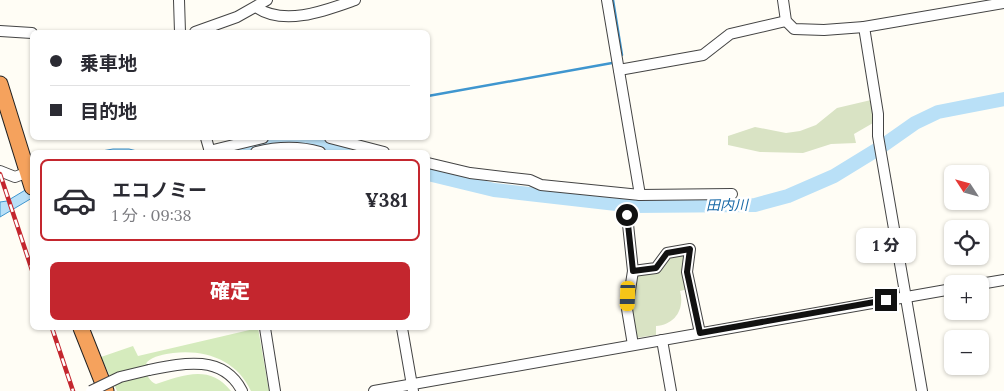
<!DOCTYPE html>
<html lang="ja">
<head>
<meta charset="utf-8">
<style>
	:root { --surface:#fff; --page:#f7f7f7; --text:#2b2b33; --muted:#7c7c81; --line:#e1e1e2; --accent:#c4262e }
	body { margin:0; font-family:Lora,"Noto Sans JP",serif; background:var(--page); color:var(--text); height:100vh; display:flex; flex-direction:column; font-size:19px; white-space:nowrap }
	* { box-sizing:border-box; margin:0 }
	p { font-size:16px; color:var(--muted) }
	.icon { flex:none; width:28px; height:28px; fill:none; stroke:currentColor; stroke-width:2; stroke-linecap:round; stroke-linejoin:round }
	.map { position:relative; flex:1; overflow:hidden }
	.side { position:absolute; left:30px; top:150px; width:400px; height:180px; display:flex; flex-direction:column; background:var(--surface); border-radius:8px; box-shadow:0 1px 4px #0004 }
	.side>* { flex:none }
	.guide { position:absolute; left:30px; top:30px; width:400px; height:110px; border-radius:8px; box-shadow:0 1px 4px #0004; display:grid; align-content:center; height:110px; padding:0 20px; background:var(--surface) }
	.needle { width:32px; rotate:306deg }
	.tools { position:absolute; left:944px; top:165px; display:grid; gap:10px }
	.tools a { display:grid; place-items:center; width:45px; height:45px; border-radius:8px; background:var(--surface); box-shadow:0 1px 4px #0004; font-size:25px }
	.end { position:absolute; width:22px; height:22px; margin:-11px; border:6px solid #111; background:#fff; box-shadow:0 0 0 2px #fff }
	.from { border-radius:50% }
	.bubble { position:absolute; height:35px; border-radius:8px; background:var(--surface); box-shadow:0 1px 4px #0004; font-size:16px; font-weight:800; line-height:35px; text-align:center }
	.car { position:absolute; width:15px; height:30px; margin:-15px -8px; border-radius:6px; box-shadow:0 0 4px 1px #0007; background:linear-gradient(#f5c518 24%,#345 0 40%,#f5c518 0 76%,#345 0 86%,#f5c518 0) }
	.guide b { display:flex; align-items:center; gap:18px; height:48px; font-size:19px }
	.guide b+b { border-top:1px solid var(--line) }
	.guide i { width:12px; height:12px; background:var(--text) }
	ul { padding:9px 0 0; list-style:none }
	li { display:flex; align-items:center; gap:15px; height:82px; margin:0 10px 8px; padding:0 10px; border:2px solid var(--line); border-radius:8px }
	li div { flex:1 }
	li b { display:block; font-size:19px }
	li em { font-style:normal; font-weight:800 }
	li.on { border-color:var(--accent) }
	li>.icon { width:45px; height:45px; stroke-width:1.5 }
	.button { display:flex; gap:10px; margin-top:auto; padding:10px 20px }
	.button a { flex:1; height:58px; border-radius:8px; background:var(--accent); color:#fff; font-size:20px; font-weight:800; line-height:58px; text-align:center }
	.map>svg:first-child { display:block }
</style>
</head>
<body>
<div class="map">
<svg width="1004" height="391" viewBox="0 0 1004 391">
	<rect width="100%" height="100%" fill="#fffdf5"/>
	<!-- green -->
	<path fill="#d5ebbd" d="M258,328L269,391H251C237,360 205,349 173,353C165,354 153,356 147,362C143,369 148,381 156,384C183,375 210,364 231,391H117L101,357L133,346L138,356Z"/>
	<!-- cemetery -->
	<g fill="#d9e3c4">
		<polygon points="871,100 873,123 854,134 856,143 831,144 803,153 760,152 728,145 728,136 755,127 786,133 800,131 816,125 837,108"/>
		<path d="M686,253L688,289L680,291C685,309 675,325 656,326V335L635,338L630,309L635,272L658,269L668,255Z"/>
	</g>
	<!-- water -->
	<g fill="#b9e0f7" stroke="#3f96cf">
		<polygon points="113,149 129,149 141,152 96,152"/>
		<polygon points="32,186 32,198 0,217 0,202 7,201"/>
	</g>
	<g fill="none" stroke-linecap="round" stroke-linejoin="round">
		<!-- stream -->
		<g stroke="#3f96cf" stroke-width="2.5">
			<polyline points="613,0 622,55"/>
			<polyline points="428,96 612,63"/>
			<polyline points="313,138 313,144"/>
		</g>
		<!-- river -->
		<g stroke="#b9e0f7" stroke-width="14">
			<path d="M237,152C282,139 299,140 344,152"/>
			<polyline points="428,174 494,190 634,206 755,205 788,196 834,176 878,149 915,123 938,112 1004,99"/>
		</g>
		<!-- minor casing -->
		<g stroke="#444" stroke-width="12">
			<g id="minor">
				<polyline points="179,0 180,32"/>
				<polyline points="607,0 640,195"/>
				<polyline points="783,0 786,21 794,29 824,30 864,27"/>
				<path d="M256,7C284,27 327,10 355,0"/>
				<polyline points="0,31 32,33"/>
				<polyline points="195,32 237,17 267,0"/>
				<polyline points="619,70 703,55 730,34 786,21"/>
				<polyline points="206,138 210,152"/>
				<polyline points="330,138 384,152"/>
				<polyline points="209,151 263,138"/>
				<path d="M256,152C276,147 299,146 320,152"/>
				<polyline points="428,163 470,173 530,180 541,185 640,195 732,194"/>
				<polyline points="0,171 15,177 28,172"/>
				<polyline points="627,215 633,271 627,309 633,345"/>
				<polyline points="633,271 656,268 667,253 690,249 687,272 700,333"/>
				<polyline points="980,284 1004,280"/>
				<polyline points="265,328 275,391"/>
				<polyline points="402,328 413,391"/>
				<polyline points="662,340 671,391"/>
				<path d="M149,370C183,363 223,354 242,391"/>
				<polyline points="374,391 952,289"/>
				<polyline points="922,391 878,136 878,114 864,27 1004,3"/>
			</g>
		</g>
		<!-- highway casing -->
		<g stroke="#222" stroke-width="17">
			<g id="highway">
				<polyline points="0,84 32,187"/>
				<polyline points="81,328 106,391"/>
			</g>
		</g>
		<!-- minor -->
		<use href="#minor" stroke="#fff" stroke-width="10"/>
		<!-- highway -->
		<use href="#highway" stroke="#f5a25d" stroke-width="15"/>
		<!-- rail casing -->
		<g stroke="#c4262e" stroke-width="4.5">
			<g id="rail">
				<polyline points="0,174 32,270"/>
				<polyline points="52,328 73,391"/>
			</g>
		</g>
		<!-- rail -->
		<use href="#rail" stroke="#fff" stroke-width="2.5" stroke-dasharray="8" stroke-linecap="butt"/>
		<!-- minor-bridge casing -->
		<g stroke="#444" stroke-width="12" stroke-linecap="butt">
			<polyline id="minor-bridge" points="91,391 120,377 149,370"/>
		</g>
		<!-- minor-bridge -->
		<use href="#minor-bridge" stroke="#fff" stroke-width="10"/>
	</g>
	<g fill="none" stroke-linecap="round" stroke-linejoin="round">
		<!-- route -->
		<polyline stroke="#111" stroke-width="6" points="627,215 633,271 656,268 667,253 690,249 687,272 700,333 886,300"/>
	</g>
	<g text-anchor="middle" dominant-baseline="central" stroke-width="5" stroke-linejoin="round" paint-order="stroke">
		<!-- water labels -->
		<g font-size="14" font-style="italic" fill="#1768a6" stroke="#fff">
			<text transform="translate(727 205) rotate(-1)">田内川</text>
		</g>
	</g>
</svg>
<div class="tools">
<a><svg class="needle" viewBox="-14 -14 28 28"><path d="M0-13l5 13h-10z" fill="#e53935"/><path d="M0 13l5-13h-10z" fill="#7c7c81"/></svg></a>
<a><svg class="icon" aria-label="locate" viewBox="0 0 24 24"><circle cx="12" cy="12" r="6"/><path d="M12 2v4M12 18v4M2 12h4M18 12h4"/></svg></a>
<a>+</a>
<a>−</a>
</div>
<i class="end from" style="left:627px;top:215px"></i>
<i class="end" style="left:886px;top:300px"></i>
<div class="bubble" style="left:856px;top:228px;width:60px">1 分</div>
<i class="car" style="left:628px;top:296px;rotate:182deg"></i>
<div class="guide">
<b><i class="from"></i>乗車地</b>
<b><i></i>目的地</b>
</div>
<section class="side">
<ul>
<li class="on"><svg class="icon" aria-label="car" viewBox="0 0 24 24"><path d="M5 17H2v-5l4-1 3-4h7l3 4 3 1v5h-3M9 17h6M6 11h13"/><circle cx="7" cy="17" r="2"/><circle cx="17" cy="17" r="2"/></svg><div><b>エコノミー</b><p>1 分 · 09:38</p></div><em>¥381</em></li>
</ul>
<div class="button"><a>確定</a></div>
</section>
</div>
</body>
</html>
